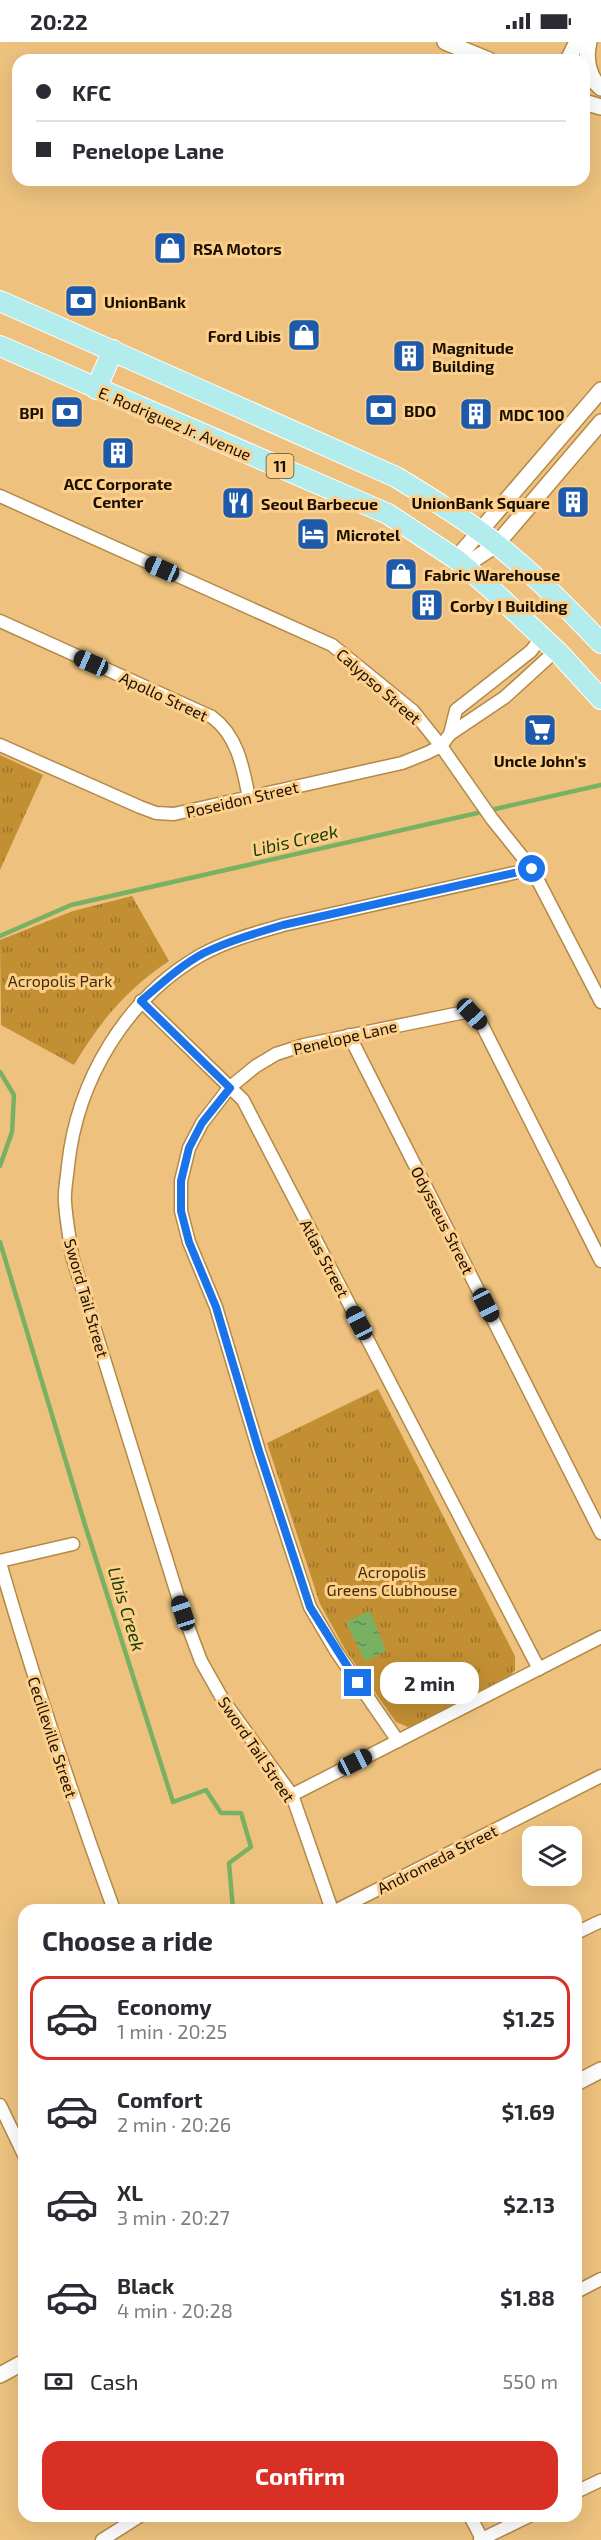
<!DOCTYPE html>
<html lang="en">
<head>
<meta charset="utf-8">
<style>
	:root { --surface:#fff; --page:#f7f7f7; --text:#2b2b33; --muted:#7c7c81; --line:#e1e1e2; --accent:#d93025 }
	body { margin:0; font-family:"Exo 2",sans-serif; background:var(--page); color:var(--text); height:100vh; display:flex; flex-direction:column; font-size:22px; white-space:nowrap }
	* { box-sizing:border-box; margin:0 }
	p { font-size:20px; color:var(--muted) }
	.icon { flex:none; width:33px; height:33px; fill:none; stroke:currentColor; stroke-width:2; stroke-linecap:round; stroke-linejoin:round }
	.map { position:relative; flex:1; overflow:hidden }
	.side { position:absolute; left:18px; top:1862px; width:564px; height:618px; display:flex; flex-direction:column; background:var(--surface); border-radius:18px; box-shadow:0 6px 24px #0002 }
	.side>* { flex:none }
	.guide { position:absolute; left:12px; top:12px; width:578px; height:132px; border-radius:18px; box-shadow:0 6px 24px #0002; display:grid; align-content:center; height:132px; padding:0 24px; background:var(--surface) }
	.controls { position:absolute; left:522px; top:1784px; display:grid; gap:12px }
	.controls a { display:grid; place-items:center; width:60px; height:60px; border-radius:12px; background:var(--surface); box-shadow:0 6px 24px #0002; font-size:30px }
	.end { position:absolute; width:27px; height:27px; margin:-14px; border:8px solid #1a73e8; background:#fff; box-shadow:0 0 0 3px #fff }
	.from { border-radius:50% }
	.bubble { position:absolute; height:42px; border-radius:18px; background:var(--surface); box-shadow:0 6px 24px #0002; font-size:20px; font-weight:700; line-height:42px; text-align:center }
	.car { position:absolute; width:18px; height:36px; margin:-18px -9px; border-radius:8px; box-shadow:0 0 4px 2px #0007; background:linear-gradient(#222 24%,#8ab4d8 0 40%,#222 0 76%,#8ab4d8 0 86%,#222 0) }
	.guide b { display:flex; align-items:center; gap:21px; height:57px; font-size:22px }
	.guide b+b { border-top:2px solid var(--line) }
	.guide i { width:15px; height:15px; background:var(--text) }
	ul { padding:0; list-style:none }
	li { display:flex; align-items:center; gap:18px; height:84px; margin:0 12px 9px; padding:0 12px; border:3px solid transparent; border-radius:18px }
	li div { flex:1 }
	li b { display:block; font-size:22px }
	li em { font-style:normal; font-weight:700 }
	li.on { border-color:var(--accent) }
	li>.icon { width:54px; height:54px; stroke-width:1.5 }
	h2 { padding:0 24px; font-size:27px; line-height:72px }
	.pay { display:flex; align-items:center; gap:15px; height:66px; padding:0 24px; font-size:22px }
	.pay p { margin-inline-start:auto }
	.cta { display:flex; gap:12px; margin-top:auto; padding:12px 24px }
	.cta a { flex:1; height:69px; border-radius:18px; background:var(--accent); color:#fff; font-size:24px; font-weight:700; line-height:69px; text-align:center }
	.status { display:flex; justify-content:space-between; align-items:center; height:42px; padding:0 30px; background:var(--surface); direction:ltr }
	.status svg { height:16px; fill:currentColor }
	.map>svg:first-child { display:block }
</style>
</head>
<body>
<div class="status"><b>20:22</b><svg viewBox="0 0 49 12"><path d="M0 12V9h3v3zM5 12V6h3v6zM10 12V3h3v9zM15 12V0h3v12zM26 1h20v11H26zM47 4h2v5h-2z"/></svg></div>
<div class="map">
<svg width="601" height="2498" viewBox="0 0 601 2498">
	<defs>
		<pattern id="park-tufts" width="24" height="20" patternUnits="userSpaceOnUse" patternTransform="scale(1.5)"><rect width="24" height="20" fill="#c38f33"/><path d="M3 7l-1-3M5 7V3M7 7l1-3M15 17l-1-3M17 17v-4M19 17l1-3" fill="none" stroke="#9e7329"/></pattern>
		<pattern id="water-ripples" width="26" height="14" patternUnits="userSpaceOnUse" patternTransform="scale(1.5)"><rect width="26" height="14" fill="#78b162"/><path d="M2 4q2-2 4 0t4 0M15 11q2-2 4 0t4 0" fill="none" stroke="#628e4e"/></pattern>
	</defs>
	<rect width="100%" height="100%" fill="#eec27e"/>
	<!-- park -->
	<g fill="url(#park-tufts)">
		<polygon points="0,713 43,733 0,828"/>
		<path d="M132,854L169,919C126,948 101,978 74,1023L1,983L0,898L73,869Z"/>
		<polygon points="378,1347 515,1614 515,1628 510,1634 417,1683 408,1685 396,1680 346,1609 320,1562 267,1401"/>
	</g>
	<!-- water -->
	<polygon fill="url(#water-ripples)" points="370,1569 386,1609 365,1619 346,1580"/>
	<g fill="none" stroke-linecap="round" stroke-linejoin="round">
		<!-- stream -->
		<g stroke="#78b162" stroke-width="4.5">
			<polyline points="0,894 71,863 601,743"/>
			<polyline points="0,1030 14,1053 12,1090 0,1124"/>
			<polyline points="0,1200 85,1483 173,1760 206,1748 221,1771 241,1771 251,1805 229,1821 233,1868"/>
		</g>
		<!-- minor casing -->
		<g stroke="#b38946" stroke-width="15">
			<g id="minor">
				<polyline points="0,454 332,603 413,669 441,704 492,777 532,827 601,960"/>
				<path d="M0,579L212,675C238,694 243,726 249,756"/>
				<polyline points="450,692 505,655 550,614 560,612"/>
				<polyline points="0,703 140,765 156,771 174,772 402,721 427,711 441,704 450,692 456,668 531,609 537,601 539,591"/>
				<polyline points="141,959 243,1058 539,1627"/>
				<polyline points="349,993 601,1491"/>
				<polyline points="0,1519 73,1502"/>
				<path d="M0,1521C34,1638 72,1753 114,1868"/>
				<polyline points="398,1699 336,1609 310,1565 259,1409 216,1265 189,1200 181,1169 181,1139 189,1106 202,1081 229,1046 256,1024 276,1012 304,1003 465,970 472,972 482,983 601,1219"/>
				<polyline points="292,1753 601,1595"/>
				<path d="M332,1868L292,1753L223,1658L201,1619L183,1571L72,1214C70,1197 66,1178 65,1160C64,1149 67,1136 68,1124C77,1038 126,956 201,913C226,899 255,891 283,883L532,827"/>
				<polyline points="337,1868 601,1734"/>
				<polyline points="576,1891 601,1879"/>
				<polyline points="0,2063 24,2113"/>
				<polyline points="576,2250 601,2237"/>
				<polyline points="576,2450 601,2438"/>
				<polyline points="470,2474 482,2497"/>
				<polyline points="102,2498 140,2474"/>
				<polyline points="480,2498 529,2474"/>
			</g>
		</g>
		<!-- tertiary casing -->
		<g stroke="#b38946" stroke-width="18">
			<g id="tertiary">
				<polyline points="445,0 489,18"/>
				<path d="M589,0C585,16 588,35 601,46"/>
				<polyline points="568,18 577,0"/>
				<polyline points="584,60 601,65"/>
				<polyline points="456,517 601,348"/>
				<polyline points="464,524 496,503 601,380"/>
				<polyline points="576,2041 601,2028"/>
				<polyline points="0,2333 24,2320"/>
			</g>
		</g>
		<!-- primary casing -->
		<g stroke="#fff" stroke-width="22">
			<g id="primary">
				<path d="M0,259L396,435C424,452 452,469 478,488C523,521 563,561 601,601"/>
				<polyline points="0,304 388,472 456,517 490,546 560,612 601,657"/>
				<polyline points="96,347 113,308"/>
			</g>
		</g>
		<!-- minor -->
		<use href="#minor" stroke="#fff" stroke-width="12"/>
		<!-- tertiary -->
		<use href="#tertiary" stroke="#fff" stroke-width="15"/>
		<!-- primary -->
		<use href="#primary" stroke="#b3eced" stroke-width="20"/>
	</g>
	<g fill="none" stroke-linecap="round" stroke-linejoin="round">
		<!-- route -->
		<path stroke="#1a73e8" stroke-width="8" d="M358,1641L310,1565L259,1409L216,1265L189,1200L181,1169V1139L189,1106L202,1081L230,1046L141,959C161,942 181,923 204,911C229,899 256,891 283,883L532,827"/>
	</g>
	<!-- icons -->
	<defs>
		<g id="shop-square" transform="scale(1.725)"><rect x="-9" y="-9" width="18" height="18" rx="4" fill="#1e5aab" stroke="#fccf8b"/><path d="M-5-2.5h2.3a2.7 3.5 0 0 1 5.4 0H5L5.5 6h-11ZM-1.5-2.5h3a1.5 2.3 0 0 0-3 0Z" fill="#fff"/></g>
		<g id="bank-square" transform="scale(1.725)"><rect x="-9" y="-9" width="18" height="18" rx="4" fill="#1e5aab" stroke="#fccf8b"/><path d="M-6-4H6V4H-6ZM0-2.3a2.3 2.3 0 1 0 0 4.6a2.3 2.3 0 1 0 0-4.6Z" fill="#fff"/></g>
		<g id="building-square" transform="scale(1.725)"><rect x="-9" y="-9" width="18" height="18" rx="4" fill="#1e5aab" stroke="#fccf8b"/><path d="M-4-6H4V6H1V3H-1V6H-4ZM-2.5-4.3h1.7v1.8h-1.7ZM.8-4.3h1.7v1.8H.8ZM-2.5-1h1.7V.8h-1.7ZM.8-1h1.7V.8H.8Z" fill="#fff"/></g>
		<g id="restaurant-square" transform="scale(1.725)"><rect x="-9" y="-9" width="18" height="18" rx="4" fill="#1e5aab" stroke="#fccf8b"/><path d="M-5-6h1v4h1v-4h1v4h1v-4h1v5L-1.5 .5V6h-2V.5L-5-1ZM5-6V6H3V1.5H1.5Q1.5-4 5-6Z" fill="#fff"/></g>
		<g id="hotel-square" transform="scale(1.725)"><rect x="-9" y="-9" width="18" height="18" rx="4" fill="#1e5aab" stroke="#fccf8b"/><path d="M-6-4.5h1.5V1H6V5H4.5V3h-9V5H-6ZM-4 0a1.8 1.8 0 1 1 3.6 0ZM.5 0V-2.5h3Q6-2.5 6 0Z" fill="#fff"/></g>
		<g id="supermarket-square" transform="scale(1.725)"><rect x="-9" y="-9" width="18" height="18" rx="4" fill="#1e5aab" stroke="#fccf8b"/><path d="M-6-5.5h2.5l.6 2H6L4.5 2H-2.5L-4.4-4H-6ZM-1.5 3.2a1.3 1.3 0 1 0 .1 0ZM3 3.2a1.3 1.3 0 1 0 .1 0Z" fill="#fff"/></g>
	</defs>
	<g fill-rule="evenodd">
		<use href="#shop-square" x="170" y="206"/>
		<use href="#bank-square" x="81" y="259"/>
		<use href="#shop-square" x="304" y="293"/>
		<use href="#building-square" x="409" y="314"/>
		<use href="#bank-square" x="381" y="368"/>
		<use href="#bank-square" x="67" y="370"/>
		<use href="#building-square" x="476" y="372"/>
		<use href="#building-square" x="118" y="411"/>
		<use href="#building-square" x="573" y="460"/>
		<use href="#restaurant-square" x="238" y="461"/>
		<use href="#hotel-square" x="313" y="492"/>
		<use href="#shop-square" x="401" y="532"/>
		<use href="#building-square" x="427" y="563"/>
		<use href="#supermarket-square" x="540" y="688"/>
	</g>
	<g text-anchor="middle" dominant-baseline="central" stroke-width="6" stroke-linejoin="round" paint-order="stroke">
		<!-- shield labels -->
		<rect fill="#fccf8b" stroke="#5e492a" stroke-width="1.5" x="266.5" y="412" width="27" height="24" rx="4.5"/>
		<g font-size="15" font-weight="bold" fill="#1b0f00">
			<text x="280" y="424">11</text>
		</g>
		<!-- poi labels -->
		<g font-size="16" font-weight="bold" fill="#1b0f00" stroke="#fccf8b" text-anchor="start">
			<text x="193" y="206">RSA Motors</text>
			<text x="104" y="259">UnionBank</text>
			<text x="281" y="293" text-anchor="end">Ford Libis</text>
			<text x="432" y="305">Magnitude<tspan x="432" dy="18">Building</tspan></text>
			<text x="404" y="368">BDO</text>
			<text x="44" y="370" text-anchor="end">BPI</text>
			<text x="499" y="372">MDC 100</text>
			<text x="118" y="441" text-anchor="middle">ACC Corporate<tspan x="118" dy="18">Center</tspan></text>
			<text x="550" y="460" text-anchor="end">UnionBank Square</text>
			<text x="261" y="461">Seoul Barbecue</text>
			<text x="336" y="492">Microtel</text>
			<text x="424" y="532">Fabric Warehouse</text>
			<text x="450" y="563">Corby I Building</text>
			<text x="540" y="718" text-anchor="middle">Uncle John's</text>
		</g>
		<!-- street labels -->
		<g font-size="16" fill="#1b0f00" stroke="#fccf8b">
			<text transform="translate(175 381) rotate(23)">E. Rodriguez Jr. Avenue</text>
			<text transform="translate(379 644) rotate(41)">Calypso Street</text>
			<text transform="translate(164 654) rotate(25)">Apollo Street</text>
			<text transform="translate(242 757) rotate(-13)">Poseidon Street</text>
			<text transform="translate(345 995) rotate(-13)">Penelope Lane</text>
			<text transform="translate(443 1178) rotate(63)">Odysseus Street</text>
			<text transform="translate(325 1216) rotate(62)">Atlas Street</text>
			<text transform="translate(87 1256) rotate(74)">Sword Tail Street</text>
			<text transform="translate(53 1695) rotate(72)">Cecilleville Street</text>
			<text transform="translate(257 1707) rotate(56)">Sword Tail Street</text>
			<text transform="translate(437 1817) rotate(-27)">Andromeda Street</text>
		</g>
		<!-- park labels -->
		<g font-size="16" fill="#422c03" stroke="#fccf8b">
			<text x="60" y="938">Acropolis Park</text>
			<text x="392" y="1529">Acropolis<tspan x="392" dy="18">Greens Clubhouse</tspan></text>
		</g>
		<!-- water labels -->
		<g font-size="18" font-style="italic" fill="#173d04" stroke="#fccf8b">
			<text transform="translate(295 798) rotate(-13)">Libis Creek</text>
			<text transform="translate(127 1567) rotate(73)">Libis Creek</text>
		</g>
	</g>
</svg>
<div class="controls">
<a><svg class="icon" aria-label="layers" viewBox="0 0 24 24"><path d="M12 4l9 5-9 5-9-5zM3 14l9 5 9-5"/></svg></a>
</div>
<i class="end from" style="left:532px;top:827px"></i>
<i class="end" style="left:358px;top:1641px"></i>
<div class="bubble" style="left:380px;top:1620px;width:99px">2 min</div>
<i class="car" style="left:162px;top:527px;rotate:294deg"></i>
<i class="car" style="left:91px;top:621px;rotate:294deg"></i>
<i class="car" style="left:472px;top:972px;rotate:137deg"></i>
<i class="car" style="left:486px;top:1263px;rotate:153deg"></i>
<i class="car" style="left:359px;top:1281px;rotate:332deg"></i>
<i class="car" style="left:183px;top:1571px;rotate:342deg"></i>
<i class="car" style="left:355px;top:1720px;rotate:63deg"></i>
<div class="guide">
<b><i class="from"></i>KFC</b>
<b><i></i>Penelope Lane</b>
</div>
<section class="side">
<h2>Choose a ride</h2>
<ul>
<li class="on"><svg class="icon" aria-label="car" viewBox="0 0 24 24"><path d="M5 17H2v-5l4-1 3-4h7l3 4 3 1v5h-3M9 17h6M6 11h13"/><circle cx="7" cy="17" r="2"/><circle cx="17" cy="17" r="2"/></svg><div><b>Economy</b><p>1 min · 20:25</p></div><em>$1.25</em></li>
<li><svg class="icon" aria-label="car" viewBox="0 0 24 24"><path d="M5 17H2v-5l4-1 3-4h7l3 4 3 1v5h-3M9 17h6M6 11h13"/><circle cx="7" cy="17" r="2"/><circle cx="17" cy="17" r="2"/></svg><div><b>Comfort</b><p>2 min · 20:26</p></div><em>$1.69</em></li>
<li><svg class="icon" aria-label="car" viewBox="0 0 24 24"><path d="M5 17H2v-5l4-1 3-4h7l3 4 3 1v5h-3M9 17h6M6 11h13"/><circle cx="7" cy="17" r="2"/><circle cx="17" cy="17" r="2"/></svg><div><b>XL</b><p>3 min · 20:27</p></div><em>$2.13</em></li>
<li><svg class="icon" aria-label="car" viewBox="0 0 24 24"><path d="M5 17H2v-5l4-1 3-4h7l3 4 3 1v5h-3M9 17h6M6 11h13"/><circle cx="7" cy="17" r="2"/><circle cx="17" cy="17" r="2"/></svg><div><b>Black</b><p>4 min · 20:28</p></div><em>$1.88</em></li>
</ul>
<div class="pay"><svg class="icon" aria-label="cash" viewBox="0 0 24 24"><path d="M3 7h18v10H3z"/><circle cx="12" cy="12" r="2"/></svg>Cash<p>550 m</p></div>
<div class="cta"><a>Confirm</a></div>
</section>
</div>
</body>
</html>
